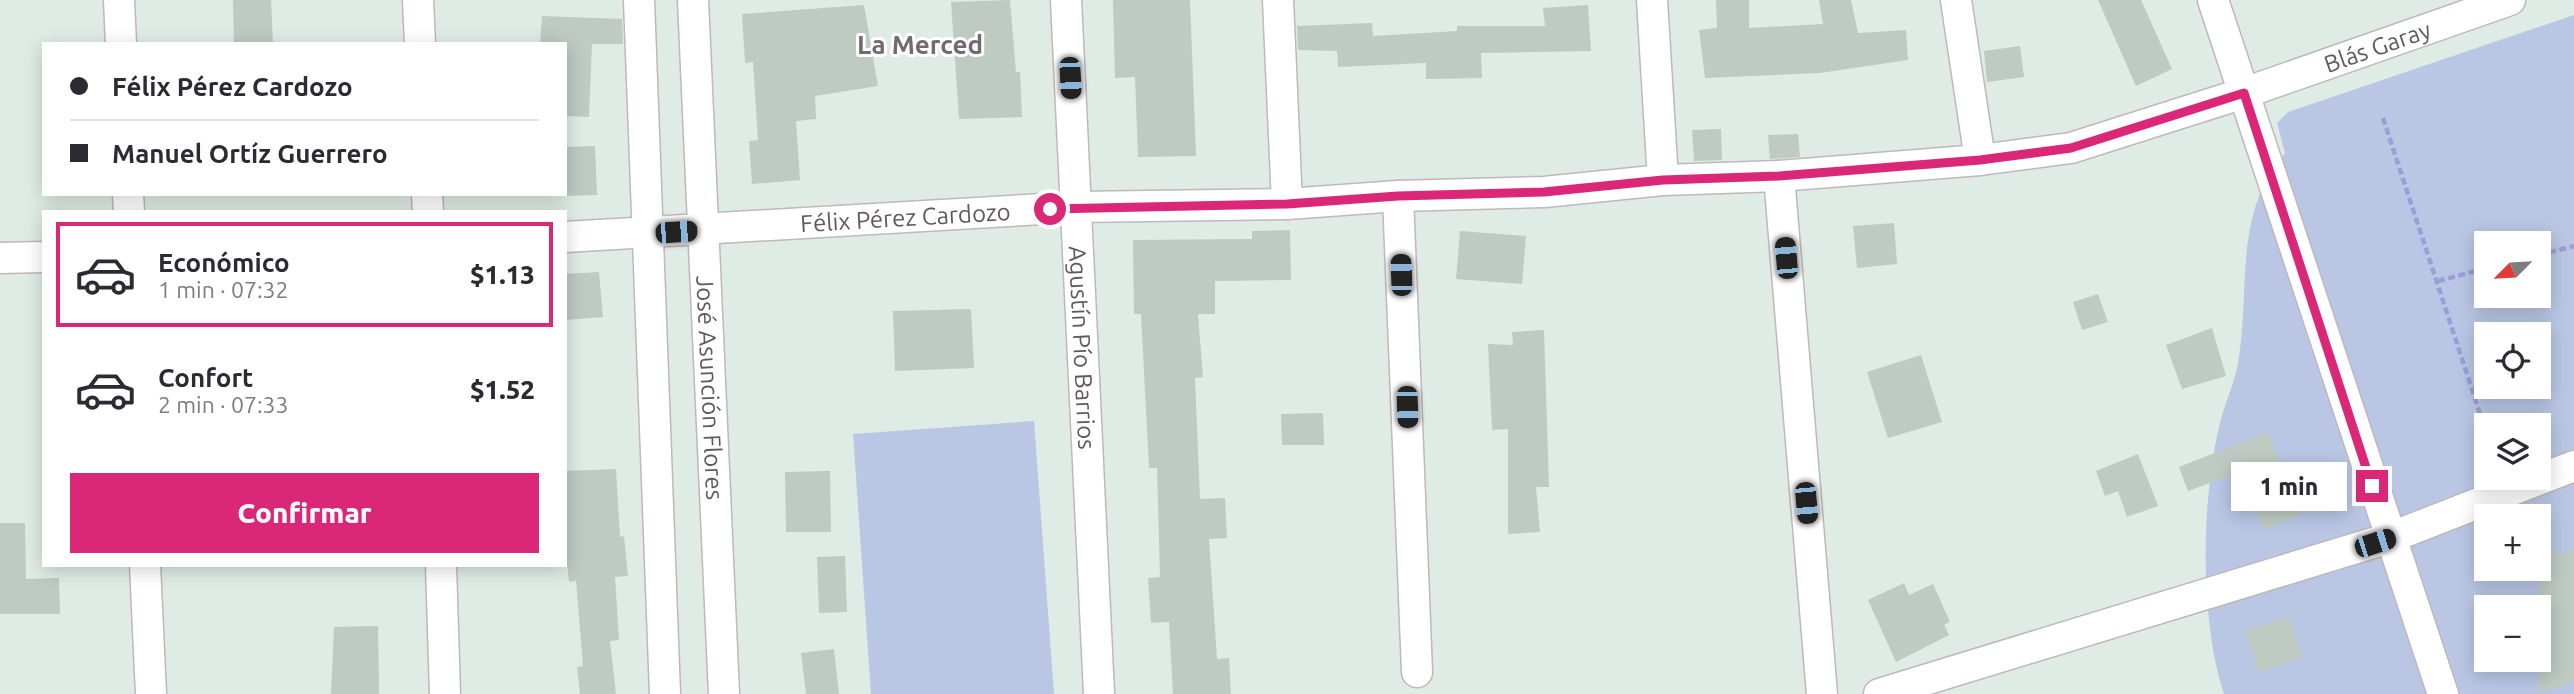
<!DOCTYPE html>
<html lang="es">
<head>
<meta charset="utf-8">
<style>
	:root { --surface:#fff; --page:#f2f2f3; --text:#2b2b33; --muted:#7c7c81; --line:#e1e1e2; --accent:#db2777 }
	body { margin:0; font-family:Ubuntu,sans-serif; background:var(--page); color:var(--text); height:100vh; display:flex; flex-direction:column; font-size:26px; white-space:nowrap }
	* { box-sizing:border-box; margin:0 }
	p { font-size:23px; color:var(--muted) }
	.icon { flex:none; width:38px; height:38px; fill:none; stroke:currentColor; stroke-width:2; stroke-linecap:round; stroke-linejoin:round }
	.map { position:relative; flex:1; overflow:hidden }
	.details { position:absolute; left:42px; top:210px; width:525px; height:357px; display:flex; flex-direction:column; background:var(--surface); border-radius:0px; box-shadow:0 4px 18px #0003 }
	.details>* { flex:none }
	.hud { position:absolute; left:42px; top:42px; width:525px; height:154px; border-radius:0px; box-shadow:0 4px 18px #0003; display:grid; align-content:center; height:154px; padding:0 28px; background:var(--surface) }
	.needle { width:46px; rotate:246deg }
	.fabs { position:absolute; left:2474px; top:231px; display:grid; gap:14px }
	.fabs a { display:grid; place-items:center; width:77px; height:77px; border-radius:0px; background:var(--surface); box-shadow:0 4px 18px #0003; font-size:35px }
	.end { position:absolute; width:32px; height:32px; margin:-16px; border:9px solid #db2777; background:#fff; box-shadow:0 0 0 4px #fff }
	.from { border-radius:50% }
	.bubble { position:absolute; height:49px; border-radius:0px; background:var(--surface); box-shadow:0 4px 18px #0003; font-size:23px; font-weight:800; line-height:49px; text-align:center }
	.car { position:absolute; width:21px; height:42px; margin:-21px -10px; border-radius:9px; box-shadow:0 0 5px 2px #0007; background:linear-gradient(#222 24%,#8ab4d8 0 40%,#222 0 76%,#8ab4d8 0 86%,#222 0) }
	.hud b { display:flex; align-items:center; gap:24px; height:66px; font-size:26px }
	.hud b+b { border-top:2px solid var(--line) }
	.hud i { width:18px; height:18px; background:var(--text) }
	ul { padding:12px 0 0; list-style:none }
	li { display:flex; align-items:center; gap:21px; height:105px; margin:0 14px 10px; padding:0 14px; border:4px solid transparent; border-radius:0px }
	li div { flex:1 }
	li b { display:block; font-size:26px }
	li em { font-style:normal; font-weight:800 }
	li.active { border-color:var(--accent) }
	li>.icon { width:63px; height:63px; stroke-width:1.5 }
	.action { display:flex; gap:14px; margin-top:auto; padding:14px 28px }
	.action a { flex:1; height:80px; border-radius:0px; background:var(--accent); color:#fff; font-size:28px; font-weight:800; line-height:80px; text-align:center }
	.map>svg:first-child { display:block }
</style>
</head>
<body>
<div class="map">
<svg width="2574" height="694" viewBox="0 0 2574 694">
	<rect width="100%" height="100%" fill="#dfece5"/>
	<!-- green -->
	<g fill="#b9c7e5" fill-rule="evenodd">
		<path d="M2574,15V694H2224C2199,618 2201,496 2221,419C2226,400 2235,382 2238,363C2251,290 2232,215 2285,153L2277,123L2288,112ZM2487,243H2539V296H2487ZM2487,334H2539V387H2487ZM2487,425H2539V478H2487ZM2487,516H2539V569H2487ZM2487,607H2539V660H2487Z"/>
		<polygon points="1034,421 1054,694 871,694 853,434"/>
	</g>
	<!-- building -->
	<g fill="#becac2">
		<polygon points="233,0 271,0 273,44 234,44"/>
		<polygon points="1010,0 1016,72 1020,72 1022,117 959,119 951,2"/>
		<polygon points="1113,0 1190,0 1196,156 1138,157 1135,77 1115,78"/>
		<polygon points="1716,0 1749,0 1749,28 1823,24 1819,0 1851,0 1858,33 1906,30 1908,60 1820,73 1705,78 1699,30 1717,28"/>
		<polygon points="2098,0 2141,0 2172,69 2136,86"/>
		<polygon points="864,5 878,86 815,96 816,119 796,121 800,180 752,184 749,141 758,140 753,62 745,63 742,14"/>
		<polygon points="1588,5 1591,51 1481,53 1482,78 1426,79 1426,63 1338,67 1337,51 1298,50 1297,26 1372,23 1373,36 1457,31 1457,26 1545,26 1543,8"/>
		<polygon points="542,16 622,19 623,44 592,44 589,117 565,116 565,44 540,44"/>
		<polygon points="2020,46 2024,77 1987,82 1984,51"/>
		<polygon points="1721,129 1722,160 1694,161 1692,130"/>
		<polygon points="1798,134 1800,157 1770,159 1768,135"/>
		<polygon points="595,146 597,195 565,196 565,147"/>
		<polygon points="1894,223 1897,264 1857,268 1853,226"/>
		<polygon points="1290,230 1291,280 1215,281 1215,314 1198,314 1203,377 1195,378 1200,499 1225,498 1227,538 1209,539 1217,659 1229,658 1231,694 1173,694 1169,622 1151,623 1148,578 1160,577 1157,468 1149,468 1141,314 1134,314 1133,240 1252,239 1252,231"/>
		<polygon points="1460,231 1526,236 1522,284 1456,279"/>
		<polygon points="599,272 603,317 565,320 565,274"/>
		<polygon points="2098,294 2108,322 2082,330 2073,302"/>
		<polygon points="971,309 974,368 895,371 893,311"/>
		<polygon points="2212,328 2226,376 2182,389 2166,345"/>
		<polygon points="1544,330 1549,487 1536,487 1540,532 1508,534 1508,429 1492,430 1488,344 1513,345 1512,332"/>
		<polygon points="1921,355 1942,422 1888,438 1867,372"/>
		<polygon points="1323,413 1324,445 1282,445 1281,414"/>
		<polygon points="2268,432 2300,515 2264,529 2242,471 2188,491 2179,467"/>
		<polygon points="2138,454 2158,506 2127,517 2118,491 2105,496 2096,471"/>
		<polygon points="616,469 620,537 624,536 628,576 615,577 619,640 610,641 616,694 580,694 577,667 583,666 576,581 569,582 565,545 565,471"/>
		<polygon points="830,471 831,532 786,532 785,472"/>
		<polygon points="0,523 25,523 26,579 59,578 60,614 0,614"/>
		<polygon points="2574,549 2574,682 2539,693 2539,559"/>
		<polygon points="845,556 847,612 819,613 817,557"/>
		<polygon points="1904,583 1909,595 1933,584 1950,622 1944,625 1949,635 1896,662 1868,600"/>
		<polygon points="2289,617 2303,658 2258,672 2245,630"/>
		<polygon points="378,626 379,694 331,694 334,627"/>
		<polygon points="834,649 839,694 806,694 801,653"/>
	</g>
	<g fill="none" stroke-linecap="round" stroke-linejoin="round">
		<!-- minor casing -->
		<g stroke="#bfb7bc" stroke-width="33">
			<g id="minor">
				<polyline points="119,0 121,44"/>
				<polyline points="418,0 420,44"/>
				<polyline points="639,0 665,694"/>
				<path id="s1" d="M693,0L724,694"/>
				<path id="s2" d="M1066,0L1099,694"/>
				<polyline points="1278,0 1287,204"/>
				<polyline points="1652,0 1663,180"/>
				<polyline points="1956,0 1980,160"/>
				<polyline points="2213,0 2443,694"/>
				<polyline points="1779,176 1822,694"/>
				<polyline points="128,194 129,212"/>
				<polyline points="427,194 428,212"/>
				<polyline points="1398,196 1417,672"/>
				<path id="s3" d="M565,237L1077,207L1287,204L1398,196L1544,192L1663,180L1779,176L1980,160L2071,148L2244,93L2510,0"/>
				<polyline points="0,258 44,257"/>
				<polyline points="145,565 151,694"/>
				<polyline points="441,565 445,694"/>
				<polyline points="1879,694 2389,538 2574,466"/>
			</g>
		</g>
		<!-- path -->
		<g stroke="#9c9fd7" stroke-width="4.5" stroke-dasharray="7 3.5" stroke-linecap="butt">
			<polyline points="2383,118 2487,435"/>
			<polyline points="2539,255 2574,246"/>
			<polyline points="2438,281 2487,268"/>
		</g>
		<!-- minor -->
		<use href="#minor" stroke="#fff" stroke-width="30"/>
	</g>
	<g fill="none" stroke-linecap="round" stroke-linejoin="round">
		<!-- route -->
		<polyline stroke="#db2777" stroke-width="9" points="1050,209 1287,204 1398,196 1544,192 1663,180 1779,176 1980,160 2071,148 2244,93 2372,486"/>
	</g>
	<g text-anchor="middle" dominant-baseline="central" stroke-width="6" stroke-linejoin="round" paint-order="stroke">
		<!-- street labels -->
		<g font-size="24" fill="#61585e" stroke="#fff">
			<text stroke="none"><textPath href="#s3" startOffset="1832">Blás Garay</textPath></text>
			<text stroke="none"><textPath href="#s3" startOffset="341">Félix Pérez Cardozo</textPath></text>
			<text stroke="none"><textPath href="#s2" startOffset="348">Agustín Pío Barrios</textPath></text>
			<text stroke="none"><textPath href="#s1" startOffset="388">José Asunción Flores</textPath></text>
		</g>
		<!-- neighbourhood labels -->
		<g font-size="26" font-weight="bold" fill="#736971" stroke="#fff">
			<text x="920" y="44">La Merced</text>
		</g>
	</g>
</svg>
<div class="fabs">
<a><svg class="needle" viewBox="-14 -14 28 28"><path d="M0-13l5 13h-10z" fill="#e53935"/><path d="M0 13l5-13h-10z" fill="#7c7c81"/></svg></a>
<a><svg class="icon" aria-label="locate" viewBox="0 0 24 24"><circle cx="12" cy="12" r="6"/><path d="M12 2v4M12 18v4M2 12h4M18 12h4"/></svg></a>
<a><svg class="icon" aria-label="layers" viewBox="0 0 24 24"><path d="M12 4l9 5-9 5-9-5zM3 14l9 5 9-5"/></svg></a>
<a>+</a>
<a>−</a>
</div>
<i class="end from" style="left:1050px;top:209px"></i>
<i class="end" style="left:2372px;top:486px"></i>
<div class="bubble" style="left:2231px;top:462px;width:116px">1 min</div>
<i class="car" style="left:1070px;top:78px;rotate:177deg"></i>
<i class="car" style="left:676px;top:232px;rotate:86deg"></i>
<i class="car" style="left:1786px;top:258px;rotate:355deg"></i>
<i class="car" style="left:1401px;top:275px;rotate:358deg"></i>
<i class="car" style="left:1407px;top:407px;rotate:178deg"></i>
<i class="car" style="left:1806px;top:503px;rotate:175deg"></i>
<i class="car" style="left:2375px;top:543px;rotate:72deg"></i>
<div class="hud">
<b><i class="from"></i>Félix Pérez Cardozo</b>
<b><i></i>Manuel Ortíz Guerrero</b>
</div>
<section class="details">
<ul>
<li class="active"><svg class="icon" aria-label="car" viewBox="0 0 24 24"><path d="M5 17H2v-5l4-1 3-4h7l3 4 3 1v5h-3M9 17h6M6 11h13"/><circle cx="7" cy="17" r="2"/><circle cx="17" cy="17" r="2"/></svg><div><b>Económico</b><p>1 min · 07:32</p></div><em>$1.13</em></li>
<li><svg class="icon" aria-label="car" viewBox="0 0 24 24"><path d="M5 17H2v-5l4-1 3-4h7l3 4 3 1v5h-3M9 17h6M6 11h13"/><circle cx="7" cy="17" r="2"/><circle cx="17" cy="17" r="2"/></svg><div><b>Confort</b><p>2 min · 07:33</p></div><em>$1.52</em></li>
</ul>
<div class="action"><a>Confirmar</a></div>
</section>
</div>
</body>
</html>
